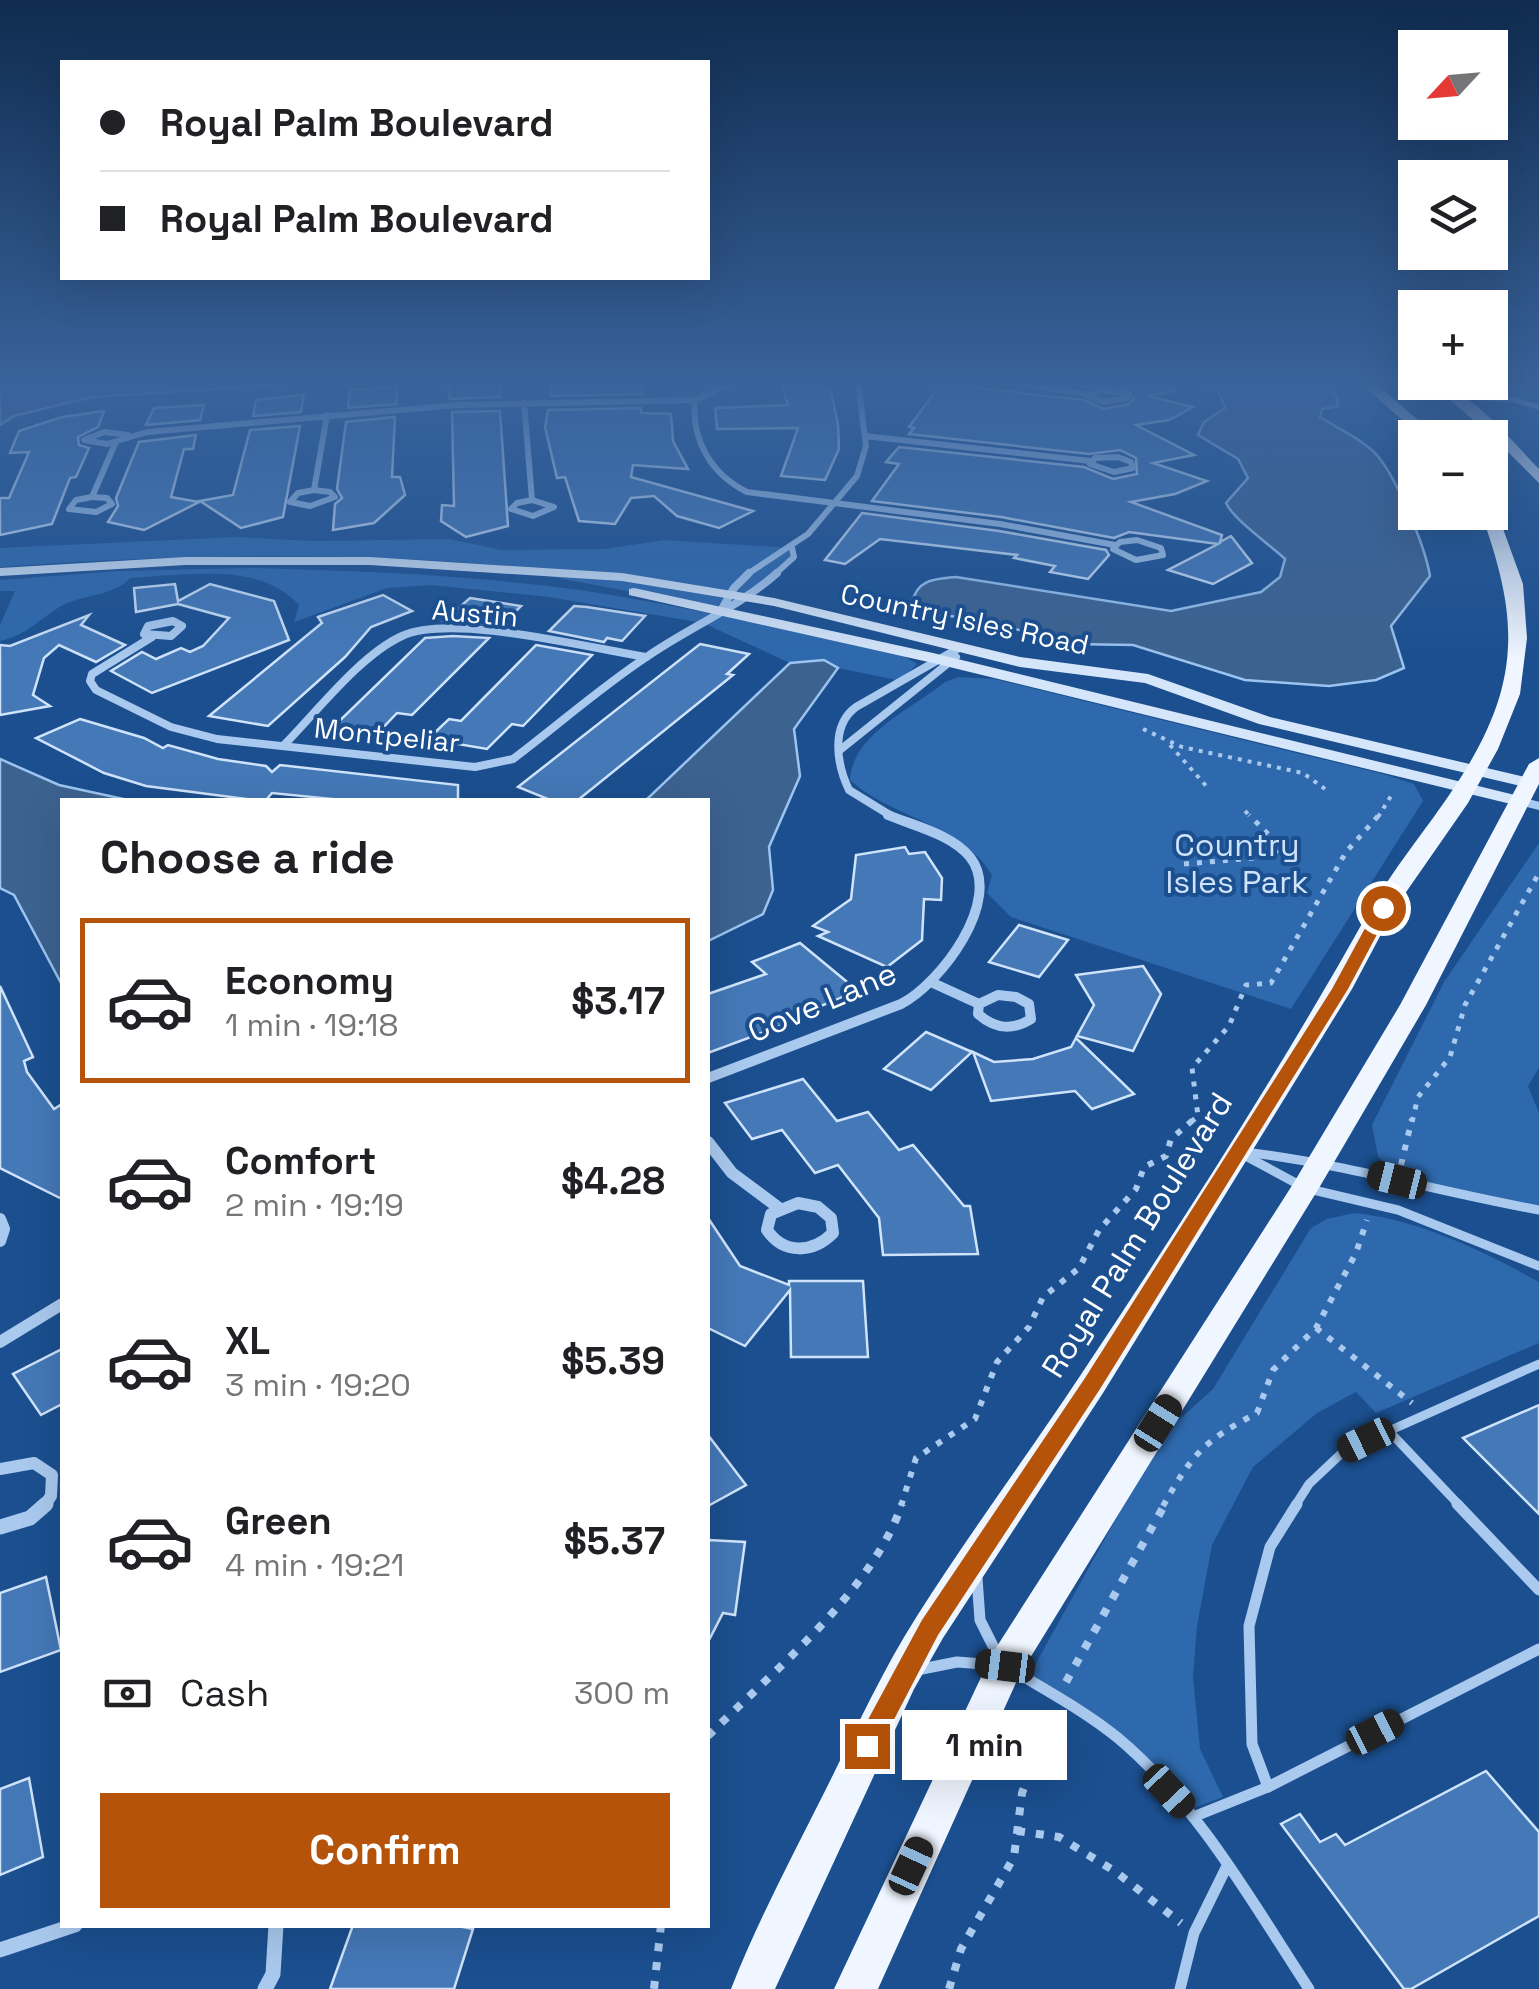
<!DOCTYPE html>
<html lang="en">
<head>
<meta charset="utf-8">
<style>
	:root { --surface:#fff; --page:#f6f6f6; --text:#202124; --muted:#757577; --line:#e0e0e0; --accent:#b45309 }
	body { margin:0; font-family:"Space Grotesk",sans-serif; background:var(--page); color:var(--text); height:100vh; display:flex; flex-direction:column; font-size:38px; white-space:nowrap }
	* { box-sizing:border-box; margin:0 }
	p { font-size:32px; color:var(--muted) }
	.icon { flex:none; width:55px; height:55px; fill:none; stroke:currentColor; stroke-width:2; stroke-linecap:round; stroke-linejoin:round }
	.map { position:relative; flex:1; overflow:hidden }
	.side { position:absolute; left:60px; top:798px; width:650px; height:1130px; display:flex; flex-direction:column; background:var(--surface); border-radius:0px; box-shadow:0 10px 40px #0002 }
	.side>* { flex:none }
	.guide { position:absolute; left:60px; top:60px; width:650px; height:220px; border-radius:0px; box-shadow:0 10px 40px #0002; display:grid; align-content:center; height:220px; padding:0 40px; background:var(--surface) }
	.needle { width:65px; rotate:244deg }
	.fabs { position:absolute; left:1398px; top:30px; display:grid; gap:20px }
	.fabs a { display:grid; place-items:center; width:110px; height:110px; border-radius:0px; background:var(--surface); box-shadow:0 10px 40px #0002; font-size:50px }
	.end { position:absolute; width:45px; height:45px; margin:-22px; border:12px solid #b45309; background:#fff; box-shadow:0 0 0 5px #fff }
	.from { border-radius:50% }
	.bubble { position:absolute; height:70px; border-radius:0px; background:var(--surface); box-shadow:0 10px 40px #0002; font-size:32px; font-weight:800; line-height:70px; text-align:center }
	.car { position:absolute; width:30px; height:60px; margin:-30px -15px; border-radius:12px; box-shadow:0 0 8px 2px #0007; background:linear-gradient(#222 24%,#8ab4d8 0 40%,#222 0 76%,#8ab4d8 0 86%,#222 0) }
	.guide b { display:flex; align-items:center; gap:35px; height:95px; font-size:38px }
	.guide b+b { border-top:2px solid var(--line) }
	.guide i { width:25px; height:25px; background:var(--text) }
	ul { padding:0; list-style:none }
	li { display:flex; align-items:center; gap:30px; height:165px; margin:0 20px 15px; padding:0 20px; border:5px solid transparent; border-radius:0px }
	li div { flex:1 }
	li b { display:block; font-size:38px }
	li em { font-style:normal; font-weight:800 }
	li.active { border-color:var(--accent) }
	li>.icon { width:90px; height:90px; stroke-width:1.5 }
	h2 { padding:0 40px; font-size:45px; line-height:120px }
	.pay { display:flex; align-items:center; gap:25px; height:110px; padding:0 40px; font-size:38px }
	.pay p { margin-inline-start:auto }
	.action { display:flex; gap:20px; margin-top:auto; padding:20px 40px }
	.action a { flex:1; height:115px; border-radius:0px; background:var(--accent); color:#fff; font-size:40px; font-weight:800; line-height:115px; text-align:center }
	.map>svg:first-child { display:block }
</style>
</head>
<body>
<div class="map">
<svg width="1539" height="1989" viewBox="0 0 1539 1989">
	<rect width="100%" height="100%" fill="#1b4f8f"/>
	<!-- green -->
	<g fill="#2e69ad">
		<path d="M236,537L314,541L450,539L501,550L605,549L664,540L792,548L794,557L750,597L729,593L722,609L532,573L558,571C372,550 186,554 0,567V548Z"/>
		<path d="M253,568C362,571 471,575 579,590C687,606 794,631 900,654L917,664L901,681L838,668L824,660L790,663L703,623L549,597L432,585L387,588L294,622L299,605C258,560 184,576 130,578C113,596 85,594 63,605C40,618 28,635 0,641V625L15,591H0V580L120,571Z"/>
		<path d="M959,677L994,679L1383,774L1414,784L1423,801L1291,1009L1011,917L987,893L992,875C961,823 893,819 850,780C852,734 912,709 945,682Z"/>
		<polygon points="1539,843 1539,1068 1528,1086 1539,1113 1539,1210 1397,1180 1378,1156 1372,1125 1444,982"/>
		<path d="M1354,1213C1417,1219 1484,1251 1539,1282V1343L1376,1413L1356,1392L1317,1413L1253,1467L1212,1545L1197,1626L1193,1677L1200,1749L1223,1797L1193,1808L1125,1737L1030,1674L1163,1434L1213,1389L1311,1228L1327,1219Z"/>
	</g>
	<!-- water -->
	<g fill="#3c6290" stroke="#9cc4f0" stroke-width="2.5">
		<polygon points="0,382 326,382 92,397 14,416 0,425"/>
		<path d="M1201,382H1319L1337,396L1338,406L1322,409L1320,417C1337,428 1360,438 1374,452C1395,473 1425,546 1430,576L1391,626L1404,668L1376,680L1329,686L1245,680L1133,645L1071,644L974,618L935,615L912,603C917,579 935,579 956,577L1171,611L1261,592L1280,577L1285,559C1268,543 1234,520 1226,503L1248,478L1238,459L1198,435L1204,422L1225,408L1218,390Z"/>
		<polygon points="824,660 838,668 794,729 800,776 769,847 773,890 763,914 708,941 708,800 646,800 790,663"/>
		<polygon points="0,759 59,785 128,800 62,800 62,985 14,895 0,888"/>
	</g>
	<!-- building -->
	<g fill="#4478b7" stroke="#cfe3fa" stroke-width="2.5">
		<polygon points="500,382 500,397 450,399 448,384"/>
		<polygon points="553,382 642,382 642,394 551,396"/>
		<polygon points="1052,382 1173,382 1174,391 1148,396 1193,407 1169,420 1136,425 1194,455 1153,463 1207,481 1175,494 1131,502 1222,535 1220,542 1231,536 1252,563 1213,584 1168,570 1218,544 1129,532 1114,538 1001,517 872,501 899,464 886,462 899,447 1084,467 1113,479 1137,474 1136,458 1120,450 1089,454 909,434 914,428 909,427 941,384 1084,400 1104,409 1129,404 1134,399 1121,385 1098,383 1090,387"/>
		<polygon points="818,386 830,388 838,424 839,449 825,480 781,476 798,428 717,429 715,408 788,405 782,387"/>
		<polygon points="397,387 396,404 348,408 350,390"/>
		<polygon points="304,395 301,412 253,416 256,400"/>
		<polygon points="204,405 200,420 146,425 154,408"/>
		<polygon points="641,408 641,413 671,414 673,441 688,469 633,465 631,477 753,511 719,528 677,516 654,496 631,498 615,524 579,521 565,477 557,478 545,427 548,410"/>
		<polygon points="104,411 98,427 78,437 79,445 89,448 76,477 70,478 52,524 0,535 0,498 9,498 29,452 10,453 19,431 62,417"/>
		<polygon points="500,411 508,526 466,537 441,521 442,505 454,506 452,412"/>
		<polygon points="395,417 392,477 400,477 405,495 374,523 333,530 335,504 342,498 337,489 346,422"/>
		<polygon points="300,426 283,517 241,528 200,501 233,495 250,430"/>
		<polygon points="196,435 193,449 184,449 171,497 199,502 144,530 108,522 118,506 116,498 139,442"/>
		<polygon points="862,513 999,531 1106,550 1109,555 1088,579 1050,572 1055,566 1014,558 1017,555 880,539 845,564 825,560"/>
		<polygon points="175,584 178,601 210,584 274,601 289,640 152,693 111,671 142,652 156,659 181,648 190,652 203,646 229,618 178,604 136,612 134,588"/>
		<polygon points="383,595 412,611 371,627 345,657 268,726 209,716 322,623 318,617"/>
		<polygon points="470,598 521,606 502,625 444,621"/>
		<polygon points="574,606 587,607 645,616 622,641 607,638 604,642 549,631"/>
		<polygon points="89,615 81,625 125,645 96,662 59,645 44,658 33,695 50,706 0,715 0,645 10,646"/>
		<polygon points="453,636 489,638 412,715 397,713 376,735 331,729 425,638"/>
		<polygon points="700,644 749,654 727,674 733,675 578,800 550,800 518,787"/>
		<polygon points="536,645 592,655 523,726 512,724 487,749 428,739 449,719 461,721"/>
		<polygon points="80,719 144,738 163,748 168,745 218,759 266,766 272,772 280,765 458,785 458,800 342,800 272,793 266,800 254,800 146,786 104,773 36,738"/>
		<polygon points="905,847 909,854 925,852 942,878 941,900 924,899 922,940 887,967 818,936 828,932 813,926 851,899 856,855"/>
		<polygon points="1019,925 1068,940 1039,977 989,962"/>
		<polygon points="800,943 858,991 796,1016 799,1019 708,1053 708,994 766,974 752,962"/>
		<polygon points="1143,966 1161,994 1133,1051 1077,1036 1094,1005 1076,975"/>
		<polygon points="0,986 33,1057 24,1061 27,1072 54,1109 62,1104 62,1199 0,1168"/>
		<polygon points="926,1032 972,1052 931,1090 884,1069"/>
		<polygon points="1076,1038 1134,1094 1092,1109 1075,1091 991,1101 973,1052 994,1062 1033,1059 1071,1047"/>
		<polygon points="803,1079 837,1121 868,1112 899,1150 913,1145 964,1206 970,1206 978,1254 883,1255 879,1218 838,1165 815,1173 782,1130 752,1139 725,1103"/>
		<polygon points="708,1218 740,1266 789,1285 789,1281 863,1281 868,1357 791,1357 790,1290 745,1346 708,1328"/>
		<polygon points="62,1349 62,1404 41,1415 13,1374"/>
		<polygon points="1539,1405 1539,1514 1463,1438"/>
		<polygon points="708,1435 746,1485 708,1506"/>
		<polygon points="708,1540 745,1542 735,1615 723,1613 708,1642"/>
		<polygon points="46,1577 61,1650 0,1672 0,1593"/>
		<polygon points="1486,1771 1539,1832 1539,1916 1411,1989 1404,1989 1281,1824 1300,1814 1320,1842 1336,1834 1345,1845"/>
		<polygon points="29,1778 43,1857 0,1875 0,1789"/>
		<polygon points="353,1925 453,1925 473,1929 454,1989 330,1989"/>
	</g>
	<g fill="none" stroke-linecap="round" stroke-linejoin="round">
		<!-- path-far3 -->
		<g stroke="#a9c9ee" stroke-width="4" stroke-dasharray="4 6" stroke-linecap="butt">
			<polyline points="1143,729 1182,747 1303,773 1325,789"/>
			<polyline points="1170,745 1208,788"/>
			<polyline points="1245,811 1251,817"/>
			<polyline points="1378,817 1391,796"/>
		</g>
		<!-- path-far2 -->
		<g stroke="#a9c9ee" stroke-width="5" stroke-dasharray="5 8" stroke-linecap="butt">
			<polyline points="1184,864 1267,857 1278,850 1279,845 1249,815"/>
			<polyline points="1191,1122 1198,1116 1192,1068 1229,1026 1246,985 1271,983 1346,852 1379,815"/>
			<polyline points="1412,1122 1418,1097 1450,1057 1465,1005 1539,873"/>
		</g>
		<!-- path-far1 -->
		<g stroke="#a9c9ee" stroke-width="6" stroke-dasharray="6 9" stroke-linecap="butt">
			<polyline points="1401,1165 1412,1119"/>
			<polyline points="1316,1328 1412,1403"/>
			<polyline points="901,1506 916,1458 975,1419 997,1362 1029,1327 1043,1297 1079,1268 1099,1230 1136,1189 1144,1167 1166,1156 1171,1139 1194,1119"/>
			<path d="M1163,1506C1193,1453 1204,1441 1257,1413L1273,1370L1316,1328L1356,1253L1367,1220"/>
		</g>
		<!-- path -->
		<g stroke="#a9c9ee" stroke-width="8" stroke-dasharray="8 11" stroke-linecap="butt">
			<polyline points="1066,1682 1165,1504"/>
			<path d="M708,1736C773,1671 872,1592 902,1504"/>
			<polyline points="1017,1831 1059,1837 1116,1872 1181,1923"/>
			<polyline points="654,1989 661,1925"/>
			<polyline points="949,1989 961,1949 1014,1857 1022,1793 1051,1715"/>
		</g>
		<!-- lane-far2 -->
		<polyline stroke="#a9c9ee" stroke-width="5" points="1454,396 1514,400 1539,407"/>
		<!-- lane-far1 -->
		<g stroke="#a9c9ee" stroke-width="9">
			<path d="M1245,1152C1345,1164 1440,1192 1539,1210"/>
			<polyline points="1240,1153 1305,1188 1398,1210 1539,1266"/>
			<polyline points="1388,1430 1460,1506"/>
			<polyline points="1295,1506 1309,1484 1344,1451 1539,1364"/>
		</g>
		<!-- lane -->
		<g stroke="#a9c9ee" stroke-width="11">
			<polyline points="1457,1504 1539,1590"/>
			<polyline points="977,1578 980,1620 999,1658"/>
			<polyline points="917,1670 957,1662 997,1665"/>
			<path d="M1014,1671C1049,1692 1086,1712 1118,1738C1199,1806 1252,1902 1309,1989"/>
			<polyline points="1268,1787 1252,1744 1249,1626 1270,1547 1297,1504"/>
			<polyline points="1193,1817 1268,1787 1539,1649"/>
			<polyline points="1180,1989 1194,1933 1227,1866"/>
		</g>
		<!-- street-far4 -->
		<g stroke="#a9c9ee" stroke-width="6">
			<polyline points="1003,382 1090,394"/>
			<polygon points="1099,390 1120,392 1127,398 1104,402 1089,396"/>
			<path d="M695,400C691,440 711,474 747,492L1000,524L1115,545"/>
			<polyline points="524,402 532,500"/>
			<polyline points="128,435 104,432 84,440 107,444 147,432 458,405 695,400 735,382"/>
			<polyline points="865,436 1091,461"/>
			<polygon points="1118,457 1131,462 1133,468 1114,472 1090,464 1095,458"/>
			<polygon points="314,490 330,492 335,497 310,506 290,502 298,493"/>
			<polyline points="314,490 327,415"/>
			<polygon points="92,497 107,498 112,504 96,512 69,509 76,500"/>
			<polyline points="92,497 115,444"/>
			<polygon points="532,500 554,507 533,516 511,509 517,503"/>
			<polygon points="1137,540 1161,548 1163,555 1136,560 1113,549 1120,542"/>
			<polyline points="746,575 808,534 857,476 866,446 858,382"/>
			<polyline points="774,575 794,557 792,548"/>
		</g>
		<!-- street-far3 -->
		<g stroke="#a9c9ee" stroke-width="8">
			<polyline points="722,609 734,588 749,573"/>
			<polygon points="173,621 182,626 171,636 144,634 148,626"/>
			<path d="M152,637L92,674L90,681L96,690L171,727L217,739L475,767L513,759C558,725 601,687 648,656C690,627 739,607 777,573"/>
			<path d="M283,746C316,713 360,655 402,636C452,613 589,648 646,657"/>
			<polyline points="840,750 956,657"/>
			<polyline points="1520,801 1539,806"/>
			<path d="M893,817L849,790C837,765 830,726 856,707L959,648"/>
		</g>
		<!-- street-far2 -->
		<g stroke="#a9c9ee" stroke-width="10">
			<polyline points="933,983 979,1004"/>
			<path d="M998,995L1016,997L1029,1004L1031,1019C1012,1031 995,1029 978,1014L979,1004Z"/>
			<path d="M708,1078L901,1004C940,984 1004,900 970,857C951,834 914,826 888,815"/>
		</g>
		<!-- street-far1 -->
		<g stroke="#a9c9ee" stroke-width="12">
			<polyline points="708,1142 732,1173 779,1208"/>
			<path d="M798,1203L818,1207L831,1218L833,1233C813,1253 784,1255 767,1230L771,1214Z"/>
			<polyline points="0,1219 4,1229 0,1241"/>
			<polyline points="0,1342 62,1304"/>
			<polyline points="0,1469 34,1463 52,1475 51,1496 44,1506"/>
		</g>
		<!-- street -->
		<g stroke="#a9c9ee" stroke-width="15">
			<polyline points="0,1527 30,1518 46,1504"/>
			<polyline points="0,1950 75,1925"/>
			<polyline points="265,1989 273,1974 276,1925"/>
		</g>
		<!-- secondary -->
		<g fill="#d6e6fa" fill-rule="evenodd">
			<polygon points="185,557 370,557 622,573 774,598 1020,657 1148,674 1270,717 1529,778 1537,783 1529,788 1259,724 1145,683 1020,667 774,606 622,581 370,565 185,565 0,576 0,568"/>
			<polygon points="634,588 933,653 1519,796 1528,801 1519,806 933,663 629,595 629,589"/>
		</g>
		<!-- primary -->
		<g fill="#f0f6ff" fill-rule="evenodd">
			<polygon points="1359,382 1374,382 1439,438 1423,438"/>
			<path d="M1428,382C1464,382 1514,443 1539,469V483L1488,432Z"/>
			<path d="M1490,507L1497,512L1523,584L1527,638L1520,694L1498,749L1468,803L1395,908L1352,989L1103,1393L943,1638L914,1689L775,1989H731C758,1920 793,1855 826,1789C855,1731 882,1671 917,1616C969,1534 1027,1456 1080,1376C1180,1225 1280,1071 1368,913C1410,839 1475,779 1500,695C1519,629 1502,574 1481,512H1490Z"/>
			<polygon points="1539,758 1539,784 1426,1005 1319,1188 1019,1676 878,1989 834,1989 992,1654 1293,1184 1400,1005 1529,764"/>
		</g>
	</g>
	<!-- sky -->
	<linearGradient id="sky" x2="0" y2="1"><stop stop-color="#0f2b4f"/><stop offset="0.58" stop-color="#39639b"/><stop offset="1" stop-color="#39639b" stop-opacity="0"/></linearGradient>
	<rect width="1539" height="660" fill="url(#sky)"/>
	<!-- route -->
	<polygon fill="#b45309" points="1383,904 1391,908 1348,989 1100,1389 938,1635 876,1754 867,1758 858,1754 855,1746 858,1738 922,1620 1085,1378 1332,989 1376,908"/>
	<g text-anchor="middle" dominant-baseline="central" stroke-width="8" stroke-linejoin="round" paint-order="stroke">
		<!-- far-street labels -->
		<g font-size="28" fill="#fff" stroke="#1b4f8f">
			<text transform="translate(475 613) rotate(5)">Austin</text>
			<text transform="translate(965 619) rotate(12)">Country Isles Road</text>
			<text transform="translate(387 735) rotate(6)">Montpeliar</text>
		</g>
		<!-- park labels -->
		<g font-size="32" fill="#cfe3fa" stroke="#1b4f8f">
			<text x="1237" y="845">Country<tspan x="1237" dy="37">Isles Park</tspan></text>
		</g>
		<!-- street labels -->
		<g font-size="32" fill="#fff" stroke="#1b4f8f">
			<text transform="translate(822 1002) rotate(-23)">Cove Lane</text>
			<text transform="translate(1137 1235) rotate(-58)">Royal Palm Boulevard</text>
		</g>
	</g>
</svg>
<div class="fabs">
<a><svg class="needle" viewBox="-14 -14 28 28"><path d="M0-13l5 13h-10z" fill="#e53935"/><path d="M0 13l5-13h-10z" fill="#757577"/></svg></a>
<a><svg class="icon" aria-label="layers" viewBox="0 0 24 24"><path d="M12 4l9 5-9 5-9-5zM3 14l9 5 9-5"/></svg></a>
<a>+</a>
<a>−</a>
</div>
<i class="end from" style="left:1383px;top:908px"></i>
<i class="end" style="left:867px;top:1746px"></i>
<div class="bubble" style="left:902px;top:1710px;width:165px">1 min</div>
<i class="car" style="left:1397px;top:1180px;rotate:284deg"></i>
<i class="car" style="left:1158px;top:1423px;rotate:32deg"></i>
<i class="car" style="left:1366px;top:1440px;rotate:244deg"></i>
<i class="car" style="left:1005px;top:1666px;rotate:277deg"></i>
<i class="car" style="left:1375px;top:1732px;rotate:63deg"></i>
<i class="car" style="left:1169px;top:1791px;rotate:137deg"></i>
<i class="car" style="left:911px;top:1866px;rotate:25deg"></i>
<div class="guide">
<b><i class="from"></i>Royal Palm Boulevard</b>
<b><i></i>Royal Palm Boulevard</b>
</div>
<section class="side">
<h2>Choose a ride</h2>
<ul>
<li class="active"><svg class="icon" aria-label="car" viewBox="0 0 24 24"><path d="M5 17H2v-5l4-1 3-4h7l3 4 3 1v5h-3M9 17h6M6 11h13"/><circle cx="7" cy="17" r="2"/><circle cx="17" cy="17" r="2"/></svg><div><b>Economy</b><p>1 min · 19:18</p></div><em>$3.17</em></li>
<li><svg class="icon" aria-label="car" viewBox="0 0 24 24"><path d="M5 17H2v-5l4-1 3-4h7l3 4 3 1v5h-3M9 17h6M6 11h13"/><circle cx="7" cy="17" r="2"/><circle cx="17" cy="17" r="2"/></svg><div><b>Comfort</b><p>2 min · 19:19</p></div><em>$4.28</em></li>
<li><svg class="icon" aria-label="car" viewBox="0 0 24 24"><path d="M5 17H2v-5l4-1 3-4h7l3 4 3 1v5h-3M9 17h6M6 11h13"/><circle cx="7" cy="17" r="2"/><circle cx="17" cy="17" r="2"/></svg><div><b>XL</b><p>3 min · 19:20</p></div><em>$5.39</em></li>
<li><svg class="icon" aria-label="car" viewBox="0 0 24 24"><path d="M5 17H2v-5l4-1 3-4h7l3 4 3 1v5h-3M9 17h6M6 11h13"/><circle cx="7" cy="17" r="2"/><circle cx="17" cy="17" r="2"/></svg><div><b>Green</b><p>4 min · 19:21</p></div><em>$5.37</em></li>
</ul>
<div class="pay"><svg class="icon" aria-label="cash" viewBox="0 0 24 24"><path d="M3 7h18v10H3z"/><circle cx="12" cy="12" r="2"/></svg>Cash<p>300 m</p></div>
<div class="action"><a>Confirm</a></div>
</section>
</div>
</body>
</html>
